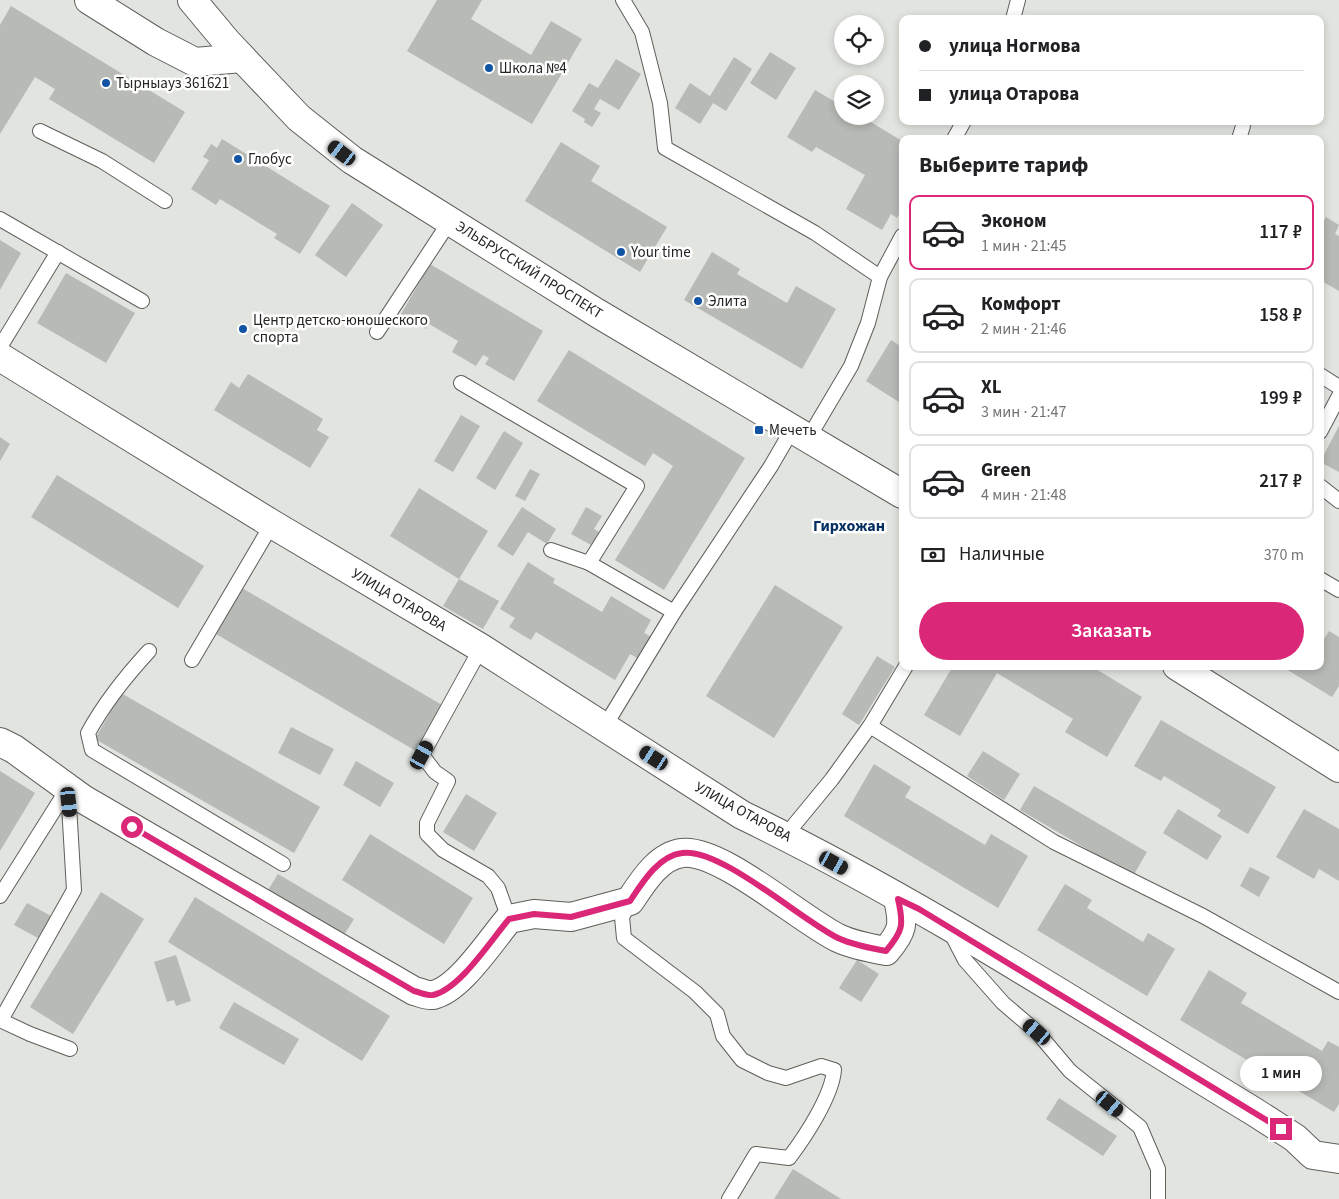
<!DOCTYPE html>
<html lang="ru">
<head>
<meta charset="utf-8">
<style>
	:root { --surface:#fff; --page:#f6f6f6; --text:#202124; --muted:#757577; --line:#e0e0e0; --accent:#db2777 }
	body { margin:0; font-family:"Source Sans 3",sans-serif; background:var(--page); color:var(--text); height:100vh; display:flex; flex-direction:column; font-size:19px; white-space:nowrap }
	* { box-sizing:border-box; margin:0 }
	p { font-size:16px; color:var(--muted) }
	.icon { flex:none; width:28px; height:28px; fill:none; stroke:currentColor; stroke-width:2; stroke-linecap:round; stroke-linejoin:round }
	.map { position:relative; flex:1; overflow:hidden }
	.details { position:absolute; left:899px; top:135px; width:425px; height:535px; display:flex; flex-direction:column; background:var(--surface); border-radius:10px; box-shadow:0 2px 8px #0003 }
	.details>* { flex:none }
	.banner { position:absolute; left:899px; top:15px; width:425px; height:110px; border-radius:10px; box-shadow:0 2px 8px #0003; display:grid; align-content:center; height:110px; padding:0 20px; background:var(--surface) }
	.tools { position:absolute; left:834px; top:15px; display:grid; gap:10px }
	.tools a { display:grid; place-items:center; width:50px; height:50px; border-radius:50%; background:var(--surface); box-shadow:0 2px 8px #0003; font-size:25px }
	.end { position:absolute; width:22px; height:22px; margin:-11px; border:6px solid #db2777; background:#fff; box-shadow:0 0 0 2px #fff }
	.from { border-radius:50% }
	.bubble { position:absolute; height:35px; border-radius:18px; background:var(--surface); box-shadow:0 2px 8px #0003; font-size:16px; font-weight:600; line-height:35px; text-align:center }
	.car { position:absolute; width:15px; height:30px; margin:-15px -8px; border-radius:6px; box-shadow:0 0 4px 1px #0007; background:linear-gradient(#222 24%,#8ab4d8 0 40%,#222 0 76%,#8ab4d8 0 86%,#222 0) }
	.banner b { display:flex; align-items:center; gap:18px; height:48px; font-size:19px }
	.banner b+b { border-top:1px solid var(--line) }
	.banner i { width:12px; height:12px; background:var(--text) }
	ul { padding:0; list-style:none }
	li { display:flex; align-items:center; gap:15px; height:75px; margin:0 10px 8px; padding:0 10px; border:2px solid var(--line); border-radius:10px }
	li div { flex:1 }
	li b { display:block; font-size:19px }
	li em { font-style:normal; font-weight:600 }
	li.current { border-color:var(--accent) }
	li>.icon { width:45px; height:45px; stroke-width:1.5 }
	h2 { padding:0 20px; font-size:22px; line-height:60px }
	.pay { display:flex; align-items:center; gap:12px; height:55px; padding:0 20px; font-size:19px }
	.pay p { margin-inline-start:auto }
	.cta { display:flex; gap:10px; margin-top:auto; padding:10px 20px }
	.cta a { flex:1; height:58px; border-radius:30px; background:var(--accent); color:#fff; font-size:20px; font-weight:600; line-height:58px; text-align:center }
	.map>svg:first-child { display:block }
</style>
</head>
<body>
<div class="map">
<svg width="1339" height="1199" viewBox="0 0 1339 1199">
	<rect width="100%" height="100%" fill="#e1e4df"/>
	<!-- building -->
	<g fill="#b7bab5">
		<polygon points="437,0 482,0 471,19 531,55 551,21 582,39 532,124 407,51"/>
		<polygon points="11,6 185,112 154,163 49,99 55,89 35,77 0,134 0,25"/>
		<polygon points="770,52 796,68 776,100 750,83"/>
		<polygon points="734,57 752,69 726,111 713,103 700,124 675,108 690,83 710,96"/>
		<polygon points="616,59 641,74 619,110 600,99 594,109 601,113 592,127 584,122 585,119 572,111 589,83 598,88"/>
		<polygon points="815,90 842,106 842,116 861,116 902,141 902,209 897,218 891,214 882,230 846,209 865,175 816,147 812,152 787,137"/>
		<polygon points="222,139 330,206 300,254 274,238 277,234 220,199 216,205 191,189 209,160 203,157 211,144 217,148"/>
		<polygon points="561,142 600,166 591,181 667,227 640,272 525,201"/>
		<polygon points="352,203 383,225 346,277 315,255"/>
		<polygon points="1326,217 1339,225 1335,234 1339,236 1339,291 1320,280 1320,222 1322,223"/>
		<polygon points="0,240 21,253 0,290"/>
		<polygon points="712,252 740,269 737,274 787,303 796,286 836,309 802,369 684,300"/>
		<polygon points="430,264 543,331 514,381 485,364 489,358 483,355 476,366 452,352 458,341 429,324 426,329 401,314"/>
		<polygon points="66,273 135,313 106,363 37,323"/>
		<polygon points="891,340 902,347 902,404 866,381"/>
		<polygon points="569,350 745,458 664,590 615,560 673,466 653,453 645,466 537,401"/>
		<polygon points="248,374 323,419 317,430 329,437 310,468 214,410 231,382 239,388"/>
		<polygon points="461,415 480,426 453,472 434,461"/>
		<polygon points="1339,426 1339,472 1320,462"/>
		<polygon points="504,431 523,443 495,490 476,478"/>
		<polygon points="0,437 10,444 0,461"/>
		<polygon points="530,469 540,474 525,501 515,496"/>
		<polygon points="57,475 204,566 178,608 31,517"/>
		<polygon points="419,488 488,531 459,579 390,536"/>
		<polygon points="522,507 556,529 547,544 528,532 513,556 497,546"/>
		<polygon points="586,507 602,516 594,529 599,532 591,545 571,534"/>
		<polygon points="528,562 555,579 553,583 602,612 611,596 651,620 644,633 652,637 639,659 630,654 615,680 536,632 531,640 509,627 515,618 500,609"/>
		<polygon points="459,579 499,601 483,629 443,606"/>
		<polygon points="775,585 843,627 774,738 706,696"/>
		<polygon points="242,588 442,705 416,751 216,634"/>
		<polygon points="1329,631 1339,637 1339,686 1332,697 1281,666 1320,666 1320,635 1325,638"/>
		<polygon points="877,656 895,667 859,725 842,714"/>
		<polygon points="953,666 1091,666 1142,697 1107,757 1065,732 1073,719 997,673 960,736 924,715"/>
		<polygon points="121,693 320,807 294,853 95,739"/>
		<polygon points="1161,720 1276,787 1248,834 1217,816 1221,810 1164,776 1161,781 1134,766"/>
		<polygon points="291,727 334,749 320,775 278,753"/>
		<polygon points="983,751 1020,774 1004,800 967,776"/>
		<polygon points="356,761 394,783 380,807 343,785"/>
		<polygon points="874,764 911,787 905,797 985,845 991,834 1028,856 998,908 844,816"/>
		<polygon points="0,771 35,793 0,851"/>
		<polygon points="1034,786 1147,852 1133,876 1020,810"/>
		<polygon points="466,794 497,813 474,851 443,832"/>
		<polygon points="1178,809 1222,836 1207,860 1163,833"/>
		<polygon points="1304,809 1339,829 1339,881 1319,869 1314,879 1276,857"/>
		<polygon points="370,834 473,898 444,944 342,880"/>
		<polygon points="1250,867 1270,877 1259,897 1240,886"/>
		<polygon points="278,874 354,919 344,935 268,890"/>
		<polygon points="1065,884 1092,900 1087,908 1143,942 1148,933 1175,949 1147,996 1037,930"/>
		<polygon points="101,892 144,919 73,1034 30,1007"/>
		<polygon points="195,897 390,1016 362,1061 168,942"/>
		<polygon points="27,903 51,916 38,938 14,925"/>
		<polygon points="176,955 191,1001 176,1006 174,1000 167,1002 154,962"/>
		<polygon points="857,960 879,974 861,1002 839,988"/>
		<polygon points="1209,970 1247,993 1241,1003 1322,1051 1328,1041 1339,1047 1339,1104 1334,1112 1180,1020"/>
		<polygon points="234,1002 299,1039 284,1065 219,1028"/>
		<polygon points="1059,1098 1117,1136 1103,1156 1046,1119"/>
		<polygon points="793,1169 841,1199 774,1199"/>
	</g>
	<g fill="none" stroke-linecap="round" stroke-linejoin="round">
		<!-- service casing -->
		<g stroke="#5d5f5b" stroke-width="16">
			<g id="service">
				<polyline points="623,0 642,32 660,103 665,148 815,233 880,277"/>
				<polyline points="1013,19 1018,0"/>
				<polyline points="40,131 102,161 165,201"/>
				<polyline points="954,139 964,121"/>
				<polyline points="1239,139 1243,126"/>
				<polyline points="0,219 142,301"/>
				<polyline points="377,332 450,221"/>
				<polyline points="0,347 58,252"/>
				<polyline points="1320,375 1339,387"/>
				<polyline points="461,383 637,486 589,563 674,612"/>
				<polyline points="1320,432 1339,396"/>
				<polyline points="809,437 851,366 868,323 880,277 902,236"/>
				<polyline points="1320,486 1339,501"/>
				<polyline points="551,550 589,563"/>
				<polyline points="1320,579 1339,590"/>
				<polyline points="481,648 422,755 435,772 448,781 427,823 427,834 443,850 488,876 498,888 509,919"/>
				<path d="M149,651C125,677 105,702 88,733L92,750L283,864"/>
				<polyline points="192,660 272,524"/>
				<polyline points="605,726 674,612 771,466 793,428"/>
				<polyline points="870,726 1054,842 1203,916 1339,992"/>
				<polyline points="785,836 832,779 870,726 906,666"/>
				<polyline points="0,896 68,788"/>
				<path d="M630,902L622,917L624,938L695,992L717,1014L723,1036L742,1060L768,1073L786,1078L821,1066L834,1070C832,1096 805,1137 789,1158L756,1154L729,1199"/>
				<polyline points="950,931 965,960 1003,1003 1037,1032 1070,1071 1140,1127 1158,1169 1158,1199"/>
				<polyline points="0,1020 30,1034 70,1049"/>
				<polyline points="1,1020 74,890 68,788"/>
			</g>
		</g>
		<!-- minor casing -->
		<g stroke="#5d5f5b" stroke-width="30">
			<g id="minor">
				<polyline points="89,0 156,42 195,62 242,58"/>
				<path d="M0,357L272,524L481,648L742,815C918,900 1086,1010 1253,1111L1295,1138L1313,1155L1339,1159"/>
				<path d="M0,742L14,749L83,799L414,991C419,992 427,996 433,995C460,989 491,940 509,919L534,914L571,917L630,901C642,883 658,856 682,853C720,848 801,920 838,938C853,945 869,948 886,951C903,931 904,925 898,899"/>
			</g>
		</g>
		<!-- primary casing -->
		<g stroke="#5d5f5b" stroke-width="30">
			<g id="primary">
				<polyline points="192,0 227,42 299,118 352,160 597,313 902,494"/>
				<polyline points="1177,666 1339,768"/>
			</g>
		</g>
		<!-- service -->
		<use href="#service" stroke="#fff" stroke-width="14"/>
		<!-- minor -->
		<use href="#minor" stroke="#fff" stroke-width="28"/>
		<!-- primary -->
		<use href="#primary" stroke="#fff" stroke-width="28"/>
	</g>
	<g fill="none" stroke-linecap="round" stroke-linejoin="round">
		<!-- route -->
		<path stroke="#db2777" stroke-width="6" d="M132,827L414,991C419,992 427,996 433,995C460,989 491,940 509,919L534,914L571,917L630,901C642,883 658,856 682,853C720,847 801,920 838,938C853,945 869,948 886,951C903,931 904,925 898,899L919,909L1281,1129"/>
	</g>
	<!-- markers -->
	<g fill="#1154a4" stroke="#fff" stroke-width="2">
		<circle cx="489" cy="68" r="5"/>
		<circle cx="106" cy="83" r="5"/>
		<circle cx="238" cy="159" r="5"/>
		<circle cx="621" cy="252" r="5"/>
		<circle cx="698" cy="301" r="5"/>
		<circle cx="243" cy="329" r="5"/>
		<rect x="754" y="425" width="10" height="10" rx="2.5"/>
	</g>
	<g text-anchor="middle" dominant-baseline="central" stroke-width="5" stroke-linejoin="round" paint-order="stroke">
		<!-- poi labels -->
		<g font-size="15" fill="#242523" stroke="#fff" text-anchor="start">
			<text x="499" y="68">Школа №4</text>
			<text x="116" y="83">Тырныауз 361621</text>
			<text x="248" y="159">Глобус</text>
			<text x="631" y="252">Your time</text>
			<text x="708" y="301">Элита</text>
			<text x="253" y="320">Центр детско-юношеского<tspan x="253" dy="17">спорта</tspan></text>
			<text x="769" y="430">Мечеть</text>
		</g>
		<!-- street labels -->
		<g font-size="15" fill="#242523" stroke="#fff">
			<text transform="translate(529 270) rotate(32)">ЭЛЬБРУССКИЙ ПРОСПЕКТ</text>
			<text transform="translate(399 600) rotate(31)">УЛИЦА ОТАРОВА</text>
			<text transform="translate(743 812) rotate(29)">УЛИЦА ОТАРОВА</text>
		</g>
		<!-- neighbourhood labels -->
		<g font-size="16" font-weight="bold" fill="#073163" stroke="#fff">
			<text x="849" y="526">Гирхожан</text>
		</g>
	</g>
</svg>
<div class="tools">
<a><svg class="icon" aria-label="locate" viewBox="0 0 24 24"><circle cx="12" cy="12" r="6"/><path d="M12 2v4M12 18v4M2 12h4M18 12h4"/></svg></a>
<a><svg class="icon" aria-label="layers" viewBox="0 0 24 24"><path d="M12 4l9 5-9 5-9-5zM3 14l9 5 9-5"/></svg></a>
</div>
<i class="end from" style="left:132px;top:827px"></i>
<i class="end" style="left:1281px;top:1129px"></i>
<div class="bubble" style="left:1240px;top:1056px;width:82px">1 мин</div>
<i class="car" style="left:342px;top:153px;rotate:307deg"></i>
<i class="car" style="left:422px;top:755px;rotate:29deg"></i>
<i class="car" style="left:654px;top:758px;rotate:303deg"></i>
<i class="car" style="left:69px;top:802px;rotate:174deg"></i>
<i class="car" style="left:834px;top:863px;rotate:119deg"></i>
<i class="car" style="left:1037px;top:1032px;rotate:310deg"></i>
<i class="car" style="left:1110px;top:1104px;rotate:130deg"></i>
<div class="banner">
<b><i class="from"></i>улица Ногмова</b>
<b><i></i>улица Отарова</b>
</div>
<section class="details">
<h2>Выберите тариф</h2>
<ul>
<li class="current"><svg class="icon" aria-label="car" viewBox="0 0 24 24"><path d="M5 17H2v-5l4-1 3-4h7l3 4 3 1v5h-3M9 17h6M6 11h13"/><circle cx="7" cy="17" r="2"/><circle cx="17" cy="17" r="2"/></svg><div><b>Эконом</b><p>1 мин · 21:45</p></div><em>117 ₽</em></li>
<li><svg class="icon" aria-label="car" viewBox="0 0 24 24"><path d="M5 17H2v-5l4-1 3-4h7l3 4 3 1v5h-3M9 17h6M6 11h13"/><circle cx="7" cy="17" r="2"/><circle cx="17" cy="17" r="2"/></svg><div><b>Комфорт</b><p>2 мин · 21:46</p></div><em>158 ₽</em></li>
<li><svg class="icon" aria-label="car" viewBox="0 0 24 24"><path d="M5 17H2v-5l4-1 3-4h7l3 4 3 1v5h-3M9 17h6M6 11h13"/><circle cx="7" cy="17" r="2"/><circle cx="17" cy="17" r="2"/></svg><div><b>XL</b><p>3 мин · 21:47</p></div><em>199 ₽</em></li>
<li><svg class="icon" aria-label="car" viewBox="0 0 24 24"><path d="M5 17H2v-5l4-1 3-4h7l3 4 3 1v5h-3M9 17h6M6 11h13"/><circle cx="7" cy="17" r="2"/><circle cx="17" cy="17" r="2"/></svg><div><b>Green</b><p>4 мин · 21:48</p></div><em>217 ₽</em></li>
</ul>
<div class="pay"><svg class="icon" aria-label="cash" viewBox="0 0 24 24"><path d="M3 7h18v10H3z"/><circle cx="12" cy="12" r="2"/></svg>Наличные<p>370 m</p></div>
<div class="cta"><a>Заказать</a></div>
</section>
</div>
</body>
</html>
